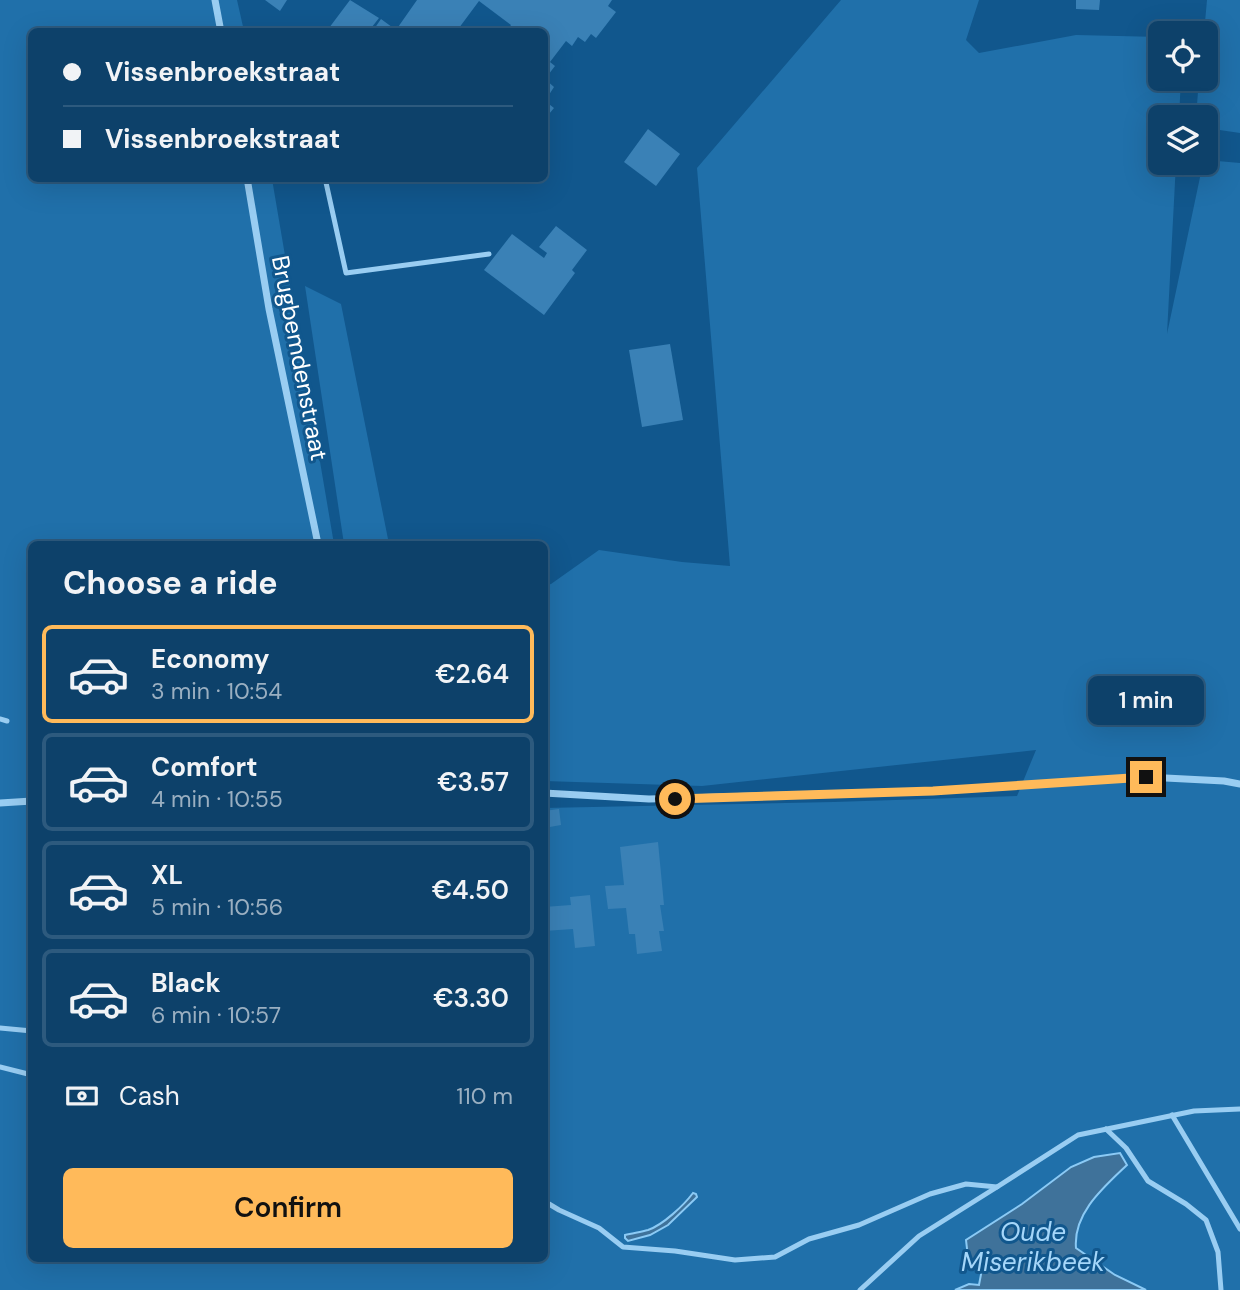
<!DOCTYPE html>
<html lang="en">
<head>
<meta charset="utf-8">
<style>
	:root { --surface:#0d416a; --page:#1b4c72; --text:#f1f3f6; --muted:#9aafc1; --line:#2d5a7e; --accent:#ffba5a }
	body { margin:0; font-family:"DM Sans",sans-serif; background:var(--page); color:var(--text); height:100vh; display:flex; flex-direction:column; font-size:26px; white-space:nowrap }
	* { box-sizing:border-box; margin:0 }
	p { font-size:23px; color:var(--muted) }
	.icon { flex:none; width:38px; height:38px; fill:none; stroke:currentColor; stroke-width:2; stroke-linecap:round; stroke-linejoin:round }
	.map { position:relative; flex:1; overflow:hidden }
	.drawer { position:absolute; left:28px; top:541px; width:520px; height:721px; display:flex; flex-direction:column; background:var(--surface); border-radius:10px; box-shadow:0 7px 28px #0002,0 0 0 2px var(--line) }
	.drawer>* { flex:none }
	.banner { position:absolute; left:28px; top:28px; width:520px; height:154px; border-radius:10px; box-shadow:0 7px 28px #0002,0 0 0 2px var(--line); display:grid; align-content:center; height:154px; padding:0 35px; background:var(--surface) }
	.buttons { position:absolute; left:1148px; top:21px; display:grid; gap:14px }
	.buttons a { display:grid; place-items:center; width:70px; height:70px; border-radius:10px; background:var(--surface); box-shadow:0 7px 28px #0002,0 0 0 2px var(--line); font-size:35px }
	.end { position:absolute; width:32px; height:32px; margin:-16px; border:9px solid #ffba5a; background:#111; box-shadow:0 0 0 4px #111 }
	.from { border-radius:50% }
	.bubble { position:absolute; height:49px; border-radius:10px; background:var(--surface); box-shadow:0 7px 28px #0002,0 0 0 2px var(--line); font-size:23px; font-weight:600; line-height:49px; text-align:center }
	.banner b { display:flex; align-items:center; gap:24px; height:66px; font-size:26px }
	.banner b+b { border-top:2px solid var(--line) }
	.banner i { width:18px; height:18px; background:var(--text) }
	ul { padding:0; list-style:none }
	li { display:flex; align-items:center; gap:21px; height:98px; margin:0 14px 10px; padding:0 21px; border:4px solid var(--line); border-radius:10px }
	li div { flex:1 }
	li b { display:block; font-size:26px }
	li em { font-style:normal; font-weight:600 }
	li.active { border-color:var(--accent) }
	li>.icon { width:63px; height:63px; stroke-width:1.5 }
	h2 { padding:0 35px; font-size:32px; line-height:84px }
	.pay { display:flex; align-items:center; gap:18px; height:77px; padding:0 35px; font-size:26px }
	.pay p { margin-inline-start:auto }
	.button { display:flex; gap:14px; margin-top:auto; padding:14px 35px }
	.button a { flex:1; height:80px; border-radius:10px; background:var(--accent); color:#111; font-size:28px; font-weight:600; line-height:80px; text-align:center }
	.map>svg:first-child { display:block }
</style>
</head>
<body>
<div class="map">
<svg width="1240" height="1290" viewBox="0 0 1240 1290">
	<rect width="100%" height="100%" fill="#11578d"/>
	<!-- green -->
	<g fill="#2070aa">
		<polygon points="0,0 237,0 244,31 32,32 32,178 272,179 334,544 32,544 32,1258 544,1258 544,808 834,802 1017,796 1036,750 702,786 544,781 544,586 551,584 599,550 682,562 730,566 697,168 841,0 979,0 966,40 979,53 1076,35 1160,37 1160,79 1181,79 1179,117 1160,117 1160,163 1176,163 1167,334 1203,163 1206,163 1206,160 1240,163 1240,1290 0,1290"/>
		<polygon points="1207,0 1240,0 1240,133 1206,128 1206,117 1196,117 1199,79 1206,79 1206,33 1204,33"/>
		<polygon points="305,286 341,304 389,544 344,544"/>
	</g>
	<!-- water -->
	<g fill="#3f729a" stroke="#8bcaf5" stroke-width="2">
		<path d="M1120,1153L1127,1165C1104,1187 1073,1213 1076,1248L1115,1275L1146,1290H955L969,1284L979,1285L982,1269L968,1257L966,1240L1022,1204L1071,1167L1094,1157Z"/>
		<path d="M693,1193L696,1194L697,1197L668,1225L650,1235L628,1241L625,1238V1235C633,1233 641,1232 648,1230C663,1225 684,1205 693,1193Z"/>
	</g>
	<!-- building -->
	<g fill="#3a81b6">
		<polygon points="265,0 287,0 280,11"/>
		<polygon points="350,0 379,18 368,32 326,32"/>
		<polygon points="417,0 612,0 608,6 616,12 596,38 591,34 585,42 578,37 572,46 566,41 550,62 555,66 545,79 554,87 545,101 554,108 544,120 544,32 506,32 511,25 479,1 456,32 372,32 381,19 396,30"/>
		<polygon points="1076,0 1100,0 1099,10 1076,9"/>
		<polygon points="648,129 680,154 656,186 624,162"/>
		<polygon points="556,226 587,250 572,270 575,273 544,315 484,270 512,234 544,258 547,253 539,247"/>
		<polygon points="670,344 683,420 642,427 629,350"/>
		<polygon points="559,809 561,825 544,828 544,811"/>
		<polygon points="658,842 664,905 660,905 664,931 659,931 662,951 637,954 635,934 629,934 626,908 608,909 605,886 624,885 620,847"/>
		<polygon points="590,895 595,946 575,948 573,929 544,931 544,907 571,905 570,897"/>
	</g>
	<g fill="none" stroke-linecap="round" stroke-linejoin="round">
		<!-- service -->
		<g stroke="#99cdf2" stroke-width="5">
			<polyline points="325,178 346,273 489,254"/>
			<polyline points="0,719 7,721"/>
			<polyline points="0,1028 32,1031"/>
			<polyline points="0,1067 32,1075"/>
			<polyline points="1172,1115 1240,1229"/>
			<polyline points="1106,1129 1126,1148 1148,1181 1186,1204 1206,1220 1218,1252 1221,1290"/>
			<polyline points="544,1201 559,1210 599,1228 623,1247 675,1251 735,1260 775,1257 809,1239 859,1225 930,1194 966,1184 997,1187 1078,1135 1194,1111 1240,1109"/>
			<polyline points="860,1290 919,1236 997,1187"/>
		</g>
		<!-- minor -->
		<g stroke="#99cdf2" stroke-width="7">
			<polyline points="215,0 221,32"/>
			<polyline points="247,178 269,309 318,544"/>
			<polyline points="544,793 649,799 933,791 1146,777 1224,781 1240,784"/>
			<polyline points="0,803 32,801"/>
		</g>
	</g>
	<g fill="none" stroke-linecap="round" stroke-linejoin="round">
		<!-- route -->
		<polyline stroke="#ffba5a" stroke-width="9" points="675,799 933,791 1146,777"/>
	</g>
	<g text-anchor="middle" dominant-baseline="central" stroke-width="6" stroke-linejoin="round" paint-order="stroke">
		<!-- street labels -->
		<g font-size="24" fill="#fff" stroke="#11578d">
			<text transform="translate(300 358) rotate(79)">Brugbemdenstraat</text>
		</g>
		<!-- water labels -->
		<g font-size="26" font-style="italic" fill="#a5d6f9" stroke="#11578d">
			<text x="1033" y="1232">Oude<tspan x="1033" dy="30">Miserikbeek</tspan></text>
		</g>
	</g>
</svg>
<div class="buttons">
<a><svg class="icon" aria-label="locate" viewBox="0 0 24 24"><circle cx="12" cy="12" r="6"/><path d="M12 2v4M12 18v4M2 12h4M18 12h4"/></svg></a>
<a><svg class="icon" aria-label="layers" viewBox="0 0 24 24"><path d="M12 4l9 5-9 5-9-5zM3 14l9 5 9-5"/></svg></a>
</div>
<i class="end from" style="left:675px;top:799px"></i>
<i class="end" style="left:1146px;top:777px"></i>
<div class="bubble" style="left:1088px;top:676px;width:116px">1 min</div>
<div class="banner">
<b><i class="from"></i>Vissenbroekstraat</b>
<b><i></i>Vissenbroekstraat</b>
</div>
<section class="drawer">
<h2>Choose a ride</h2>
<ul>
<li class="active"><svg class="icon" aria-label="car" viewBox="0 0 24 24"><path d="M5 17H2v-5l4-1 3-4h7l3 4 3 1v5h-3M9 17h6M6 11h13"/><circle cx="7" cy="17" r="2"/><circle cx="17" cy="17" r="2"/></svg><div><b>Economy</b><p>3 min · 10:54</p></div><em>€2.64</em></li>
<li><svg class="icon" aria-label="car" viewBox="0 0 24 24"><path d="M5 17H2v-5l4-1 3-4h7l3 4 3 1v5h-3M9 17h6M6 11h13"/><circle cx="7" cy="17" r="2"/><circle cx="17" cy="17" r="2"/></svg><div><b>Comfort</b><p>4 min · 10:55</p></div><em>€3.57</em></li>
<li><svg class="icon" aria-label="car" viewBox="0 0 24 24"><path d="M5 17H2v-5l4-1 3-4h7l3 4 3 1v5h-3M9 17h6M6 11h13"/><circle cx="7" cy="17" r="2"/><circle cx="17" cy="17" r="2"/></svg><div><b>XL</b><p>5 min · 10:56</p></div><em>€4.50</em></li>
<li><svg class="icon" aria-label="car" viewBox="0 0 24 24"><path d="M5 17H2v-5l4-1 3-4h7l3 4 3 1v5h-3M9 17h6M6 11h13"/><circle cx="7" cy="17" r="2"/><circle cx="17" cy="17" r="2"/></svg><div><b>Black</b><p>6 min · 10:57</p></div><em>€3.30</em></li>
</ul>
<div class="pay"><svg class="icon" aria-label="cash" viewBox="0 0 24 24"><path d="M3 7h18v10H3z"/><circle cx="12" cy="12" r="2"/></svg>Cash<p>110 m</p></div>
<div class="button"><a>Confirm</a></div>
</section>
</div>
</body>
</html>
